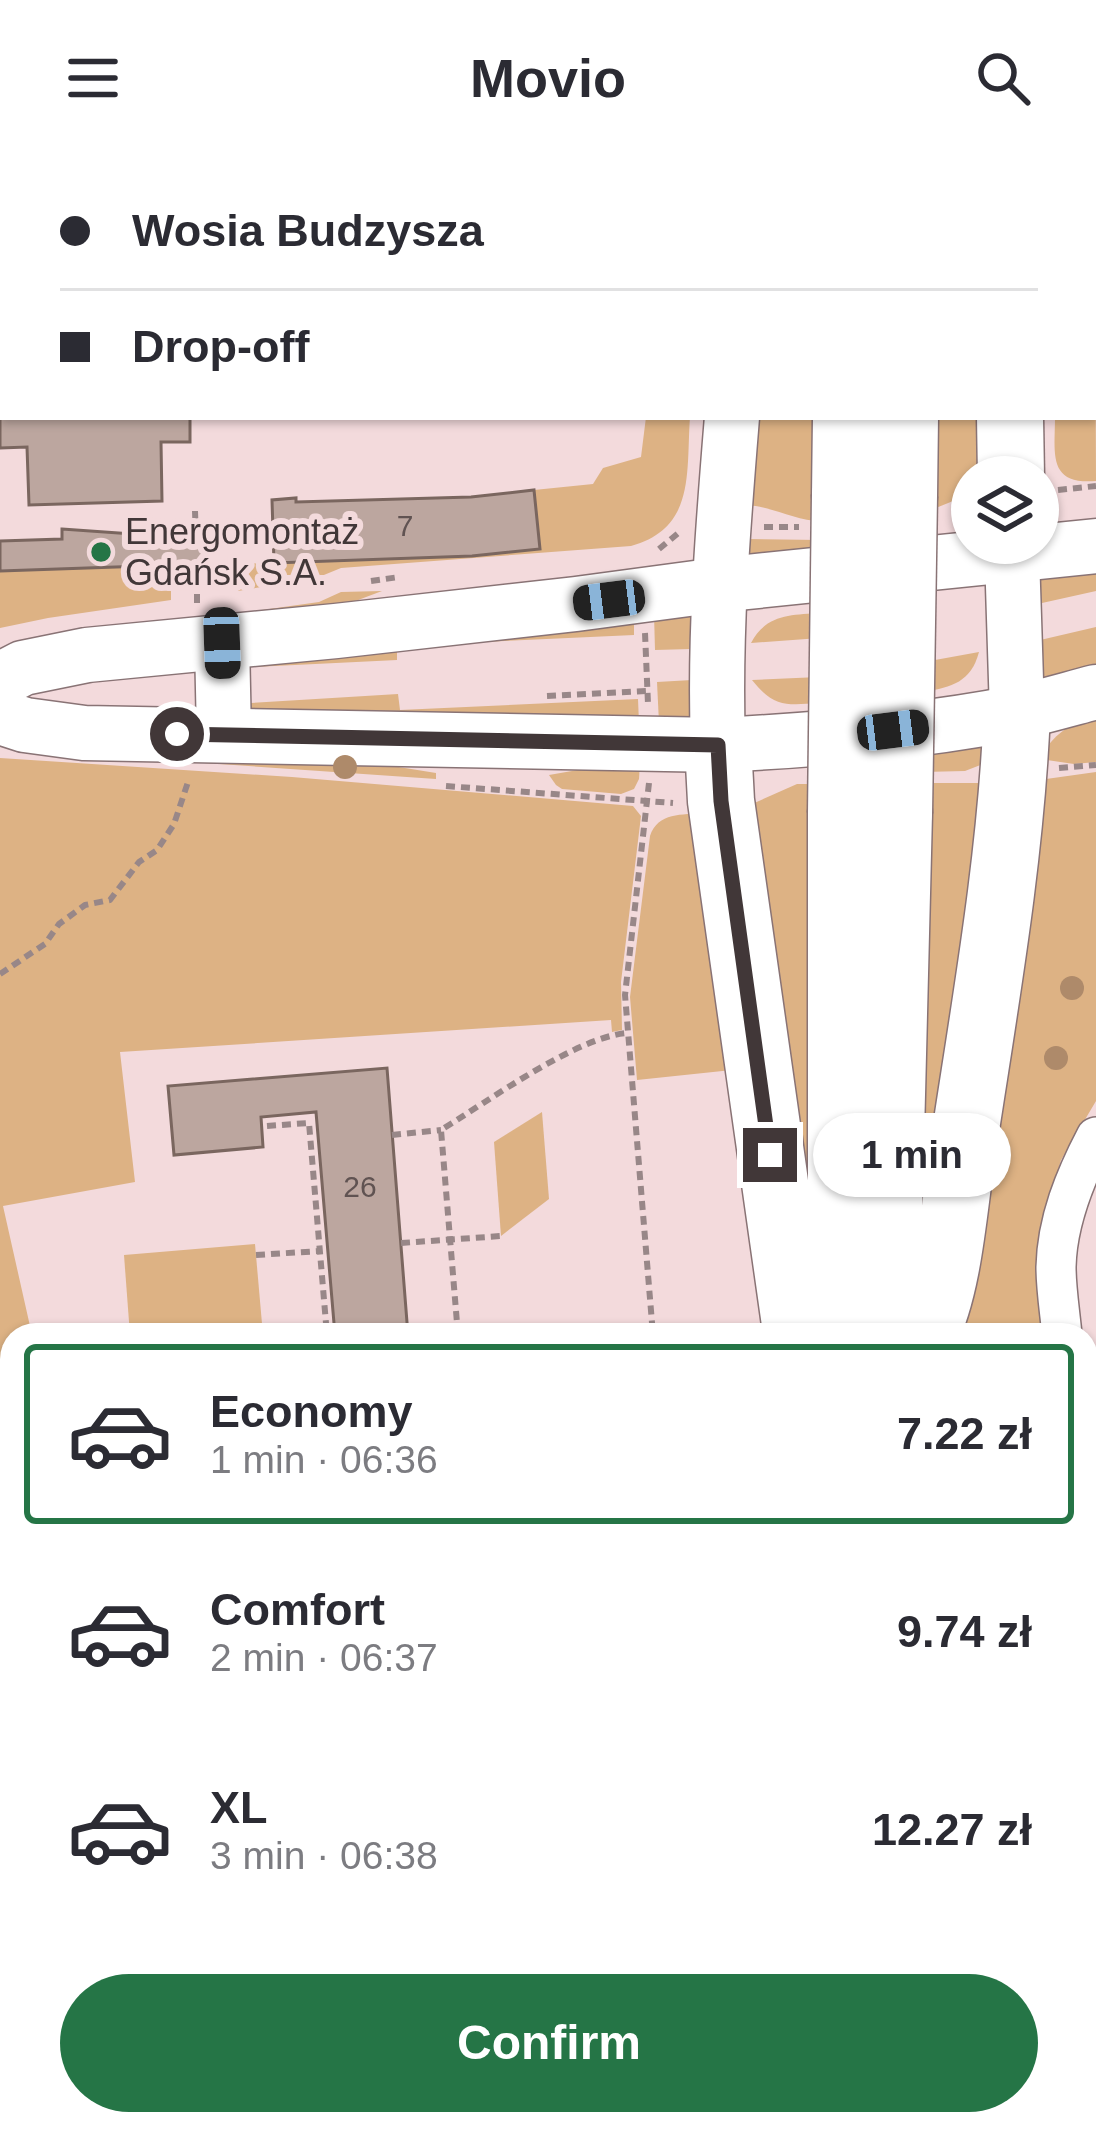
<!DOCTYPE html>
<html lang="en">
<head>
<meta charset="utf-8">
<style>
	:root { --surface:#fff; --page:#f2f2f3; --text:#2b2b33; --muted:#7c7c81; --line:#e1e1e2; --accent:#257546 }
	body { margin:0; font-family:Arial,sans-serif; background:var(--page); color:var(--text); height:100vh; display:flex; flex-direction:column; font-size:45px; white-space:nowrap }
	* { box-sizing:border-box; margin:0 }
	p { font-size:39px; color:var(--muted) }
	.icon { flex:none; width:66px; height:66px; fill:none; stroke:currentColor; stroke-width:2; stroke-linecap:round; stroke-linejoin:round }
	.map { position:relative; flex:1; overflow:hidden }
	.panel { position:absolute; left:0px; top:1167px; width:1098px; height:813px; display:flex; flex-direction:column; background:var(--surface); border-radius:36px 36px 0 0; box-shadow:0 3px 9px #0004 }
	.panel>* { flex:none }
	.top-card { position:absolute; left:0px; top:0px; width:1098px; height:264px; box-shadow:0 3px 9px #0004; display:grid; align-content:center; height:264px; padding:0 60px; background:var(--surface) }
	.tools { position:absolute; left:951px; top:300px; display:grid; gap:24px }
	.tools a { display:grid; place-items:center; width:108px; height:108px; border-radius:50%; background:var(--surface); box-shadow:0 3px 9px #0004; font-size:60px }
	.end { position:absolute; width:54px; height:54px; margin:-27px; border:15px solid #413738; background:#fff; box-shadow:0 0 0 6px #fff }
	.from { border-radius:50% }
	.bubble { position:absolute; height:84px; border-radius:42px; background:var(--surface); box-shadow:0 3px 9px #0004; font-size:39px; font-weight:700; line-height:84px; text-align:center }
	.car { position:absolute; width:36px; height:72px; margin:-36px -18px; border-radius:15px; box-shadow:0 0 9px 3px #0007; background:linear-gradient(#222 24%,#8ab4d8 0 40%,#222 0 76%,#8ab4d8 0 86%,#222 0) }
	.top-card b { display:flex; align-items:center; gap:42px; height:114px; font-size:45px }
	.top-card b+b { border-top:3px solid var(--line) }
	.top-card i { width:30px; height:30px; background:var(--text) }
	ul { padding:21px 0 0; list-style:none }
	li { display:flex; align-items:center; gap:36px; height:180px; margin:0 24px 18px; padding:0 36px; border:6px solid transparent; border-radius:12px }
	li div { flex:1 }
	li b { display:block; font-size:45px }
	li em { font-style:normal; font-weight:700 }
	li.on { border-color:var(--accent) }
	li>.icon { width:108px; height:108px; stroke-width:1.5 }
	.action { display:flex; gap:24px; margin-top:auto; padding:24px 60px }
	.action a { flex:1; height:138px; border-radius:72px; background:var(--accent); color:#fff; font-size:48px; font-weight:700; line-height:138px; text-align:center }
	header { display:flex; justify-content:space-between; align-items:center; height:156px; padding:0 60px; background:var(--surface); font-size:54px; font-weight:700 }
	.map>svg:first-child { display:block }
</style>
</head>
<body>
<header><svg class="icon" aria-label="menu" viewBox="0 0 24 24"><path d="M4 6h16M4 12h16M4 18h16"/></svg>Movio<svg class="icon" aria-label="search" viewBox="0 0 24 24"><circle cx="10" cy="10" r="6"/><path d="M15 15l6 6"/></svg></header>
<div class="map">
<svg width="1096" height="1978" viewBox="0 0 1096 1978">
	<rect width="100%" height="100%" fill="#f3dadc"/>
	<!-- green -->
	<g fill="#ddb284">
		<path d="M1095,86L1096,325C1047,329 1055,297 1055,261H1095Z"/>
		<path d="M646,261H690C686,316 696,372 631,390L341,412L319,421L238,435L237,408L472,400L539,393L534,334L593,328L603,312L641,301Z"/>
		<path d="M754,261H824L821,365C796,365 774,351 747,349Z"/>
		<polygon points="926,261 992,261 983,321 972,321 972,328 958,343 926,356"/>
		<polygon points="747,383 821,384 821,399 745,407"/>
		<polygon points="171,408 171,444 48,462 0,472 0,415"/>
		<polygon points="1096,412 1096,435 1033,449 1031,419"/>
		<polygon points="382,435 329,455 264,459 255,455 319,446 341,436"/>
		<polygon points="690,455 691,493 655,494 654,458"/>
		<path d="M820,457V482L751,487C766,458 791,459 820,457Z"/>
		<polygon points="634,461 634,479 397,490 397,504 253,511 254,505"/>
		<polygon points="1096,471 1096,517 1036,531 1036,485"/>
		<path d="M979,496C971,526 952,531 924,536V506Z"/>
		<path d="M819,521V547C787,549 774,552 752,524Z"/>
		<polygon points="692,524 695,567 659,567 657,526"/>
		<polygon points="398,538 400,554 638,543 639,567 251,556 249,551 251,547"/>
		<path d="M1096,557V606L1074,608L1040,603C1052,578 1071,568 1096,557Z"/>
		<polygon points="995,580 983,608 965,615 923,616 923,591"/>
		<polygon points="117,601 349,603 436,617 436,623"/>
		<polygon points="0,602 292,621 633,650 641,660 621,826 622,874 612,876 611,864 120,896 135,1026 3,1050 32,1179 12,1179 12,1497 0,1499"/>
		<polygon points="612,608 640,608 639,623 634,633 621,638 562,633 556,629 549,619"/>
		<polygon points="1096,616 1096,945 1061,1004 1038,1083 1037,1116 1043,1179 956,1179 1039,624"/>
		<polygon points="923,627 994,627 907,1158"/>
		<polygon points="797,628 817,628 816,1103 743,652"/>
		<path d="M704,657L732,914L637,924L630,841L650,680C658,656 682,659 704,657Z"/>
		<polygon points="542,956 549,1043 501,1080 494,986"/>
		<polygon points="255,1088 263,1179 130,1179 124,1099"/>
		<polygon points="80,1968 145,1968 147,1978 82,1978"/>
	</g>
	<!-- building -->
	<g fill="#bca69f" stroke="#7a665f" stroke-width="3">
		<polygon points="0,0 163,0 163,3 3,3 3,261 190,261 190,286 161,286 162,345 29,349 27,291 0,292"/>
		<polygon points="338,0 593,0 607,3 337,3"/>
		<polygon points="534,334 540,393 472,400 274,407 272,344 296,342 296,346 471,341"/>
		<polygon points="62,373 147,379 191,378 191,383 201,383 202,408 0,415 0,385 62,383"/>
		<polygon points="387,912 408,1179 335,1179 316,956 261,961 263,991 174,999 168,930"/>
		<polygon points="1086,1638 1096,1640 1096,1939 1086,1937"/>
		<polygon points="175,1968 225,1968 227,1978 177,1978"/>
		<polygon points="225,1968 246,1968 253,1978 227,1978"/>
		<polygon points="949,1968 973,1968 972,1978 948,1978"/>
	</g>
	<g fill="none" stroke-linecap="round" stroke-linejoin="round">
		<!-- lane casing -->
		<g stroke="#897375" stroke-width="21">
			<g id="lane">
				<polyline points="1093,3 1093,0"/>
				<polyline points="1095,21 1096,27"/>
			</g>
		</g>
		<!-- street casing -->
		<g stroke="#897375" stroke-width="42">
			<g id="street">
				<path d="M1062,1179C1060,1157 1056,1133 1056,1111C1057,1065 1075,1021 1096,981"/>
				<polyline points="1086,1448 1096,1449"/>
				<polyline points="0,1600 12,1596"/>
			</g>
		</g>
		<!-- secondary casing -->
		<g stroke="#897375" stroke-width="57">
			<g id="secondary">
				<polyline points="754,3 754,0"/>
				<polyline points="1012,399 1017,556"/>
				<polyline points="222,487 224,579"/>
				<polyline points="0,524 23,512 87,499 336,475 576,448 718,429 1096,390"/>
				<path d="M0,561L25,569L84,577L718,589C817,584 918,576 1015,557C1042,551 1069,543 1096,536"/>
				<path d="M718,589C714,479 723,371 732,261"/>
			</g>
		</g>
		<!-- highway casing -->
		<g stroke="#897375" stroke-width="69">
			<g id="highway">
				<polyline points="1009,0 1010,3"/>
				<polyline points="850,3 850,0"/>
				<polyline points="908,3 908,0"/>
				<polyline points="1010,261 1011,321"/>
				<polyline points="845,339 846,261"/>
				<polyline points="904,340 905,261"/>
				<polyline points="1011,387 1012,399"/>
				<polyline points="718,589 721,645 795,1168 800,1179"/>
				<polyline points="841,657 841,1179"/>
				<polyline points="886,1179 899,657"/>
				<path d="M925,1179C950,1129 954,1048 963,992C985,847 1011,703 1017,556"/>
				<polyline points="874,1978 874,1968"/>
			</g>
		</g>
		<!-- path -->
		<g stroke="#988788" stroke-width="6" stroke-dasharray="9 6" stroke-linecap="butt">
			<polyline points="1061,3 1062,0"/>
			<polyline points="1058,334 1096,330"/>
			<polyline points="195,355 196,383"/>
			<polyline points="764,371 799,371"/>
			<polyline points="659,393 682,374"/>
			<polyline points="197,408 197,447"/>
			<polyline points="371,425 399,421"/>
			<polyline points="645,477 648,548"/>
			<polyline points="547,540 647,535"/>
			<polyline points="1059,612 1096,609"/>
			<polyline points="649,627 625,839 653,1179"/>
			<polyline points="446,630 673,647"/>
			<polyline points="0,818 45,788 59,768 85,749 110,744 139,706 157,694 174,668 189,623"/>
			<polyline points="267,970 309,967 327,1179"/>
			<polyline points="392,979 441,974"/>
			<polyline points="401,1087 501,1080"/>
			<polyline points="256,1099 320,1095"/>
			<path d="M458,1179L441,974C487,946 576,881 627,877"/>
			<polyline points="0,1318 6,1345 12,1407"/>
			<polyline points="1086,1354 1096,1353"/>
			<polyline points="2,1563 12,1552"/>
		</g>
		<!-- lane -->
		<use href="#lane" stroke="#fff" stroke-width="18"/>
		<!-- street -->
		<use href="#street" stroke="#fff" stroke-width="39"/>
		<!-- secondary -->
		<use href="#secondary" stroke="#fff" stroke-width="54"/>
		<!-- highway -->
		<use href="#highway" stroke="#fff" stroke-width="66"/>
		<!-- rail -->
		<g stroke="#594d4e" stroke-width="9" stroke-dasharray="24 12" stroke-linecap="butt">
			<polyline points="0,1692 12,1744"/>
			<polyline points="0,1827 12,1883"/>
			<polyline points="31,1968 33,1978"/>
			<polyline points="61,1968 63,1978"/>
		</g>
		<!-- highway-bridge casing -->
		<g stroke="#897375" stroke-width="69" stroke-linecap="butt">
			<g id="highway-bridge">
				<polyline points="841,657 845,339"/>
				<polyline points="899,657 904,340"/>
			</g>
		</g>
		<!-- highway-bridge -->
		<use href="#highway-bridge" stroke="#fff" stroke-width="66"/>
	</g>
	<!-- trees -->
	<g fill="#ae8a6a">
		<circle cx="345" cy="611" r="12"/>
		<circle cx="1072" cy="832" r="12"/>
		<circle cx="1056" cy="902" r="12"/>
	</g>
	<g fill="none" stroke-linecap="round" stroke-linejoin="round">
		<!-- route -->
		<polyline stroke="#413738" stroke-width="15" points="177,578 718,589 721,645 770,999"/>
	</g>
	<!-- markers -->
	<circle fill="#257546" stroke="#f3dadc" stroke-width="4.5" cx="101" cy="396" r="12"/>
	<g text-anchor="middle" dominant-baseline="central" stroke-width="12" stroke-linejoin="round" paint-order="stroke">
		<!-- number labels -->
		<g font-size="30" fill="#605352">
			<text x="405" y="369">7</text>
			<text x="360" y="1030">26</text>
		</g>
		<!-- poi labels -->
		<g font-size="36" fill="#413738" stroke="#f3dadc" text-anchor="start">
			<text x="125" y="375">Energomontaż<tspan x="125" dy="41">Gdańsk S.A.</tspan></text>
		</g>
	</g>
</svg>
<div class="tools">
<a><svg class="icon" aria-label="layers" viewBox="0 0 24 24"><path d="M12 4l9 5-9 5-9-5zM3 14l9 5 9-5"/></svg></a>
</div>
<i class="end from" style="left:177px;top:578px"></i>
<i class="end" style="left:770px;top:999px"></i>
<div class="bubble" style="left:813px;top:957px;width:198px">1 min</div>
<i class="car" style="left:609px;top:444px;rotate:263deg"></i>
<i class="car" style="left:222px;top:487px;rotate:178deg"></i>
<i class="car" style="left:893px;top:574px;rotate:83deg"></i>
<div class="top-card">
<b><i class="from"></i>Wosia Budzysza</b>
<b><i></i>Drop-off</b>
</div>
<section class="panel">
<ul>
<li class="on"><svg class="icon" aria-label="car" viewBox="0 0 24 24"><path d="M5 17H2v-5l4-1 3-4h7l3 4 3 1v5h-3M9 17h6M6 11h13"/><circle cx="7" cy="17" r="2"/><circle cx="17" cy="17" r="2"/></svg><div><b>Economy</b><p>1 min · 06:36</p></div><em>7.22 zł</em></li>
<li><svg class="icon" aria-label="car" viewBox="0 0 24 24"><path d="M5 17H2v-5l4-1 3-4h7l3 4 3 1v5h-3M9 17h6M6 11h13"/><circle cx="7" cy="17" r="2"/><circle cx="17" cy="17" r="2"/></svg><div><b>Comfort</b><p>2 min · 06:37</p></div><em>9.74 zł</em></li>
<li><svg class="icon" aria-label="car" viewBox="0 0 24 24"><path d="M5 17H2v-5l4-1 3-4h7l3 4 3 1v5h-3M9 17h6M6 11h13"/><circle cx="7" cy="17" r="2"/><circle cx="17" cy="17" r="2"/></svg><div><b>XL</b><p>3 min · 06:38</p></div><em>12.27 zł</em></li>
</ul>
<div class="action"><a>Confirm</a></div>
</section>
</div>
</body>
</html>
